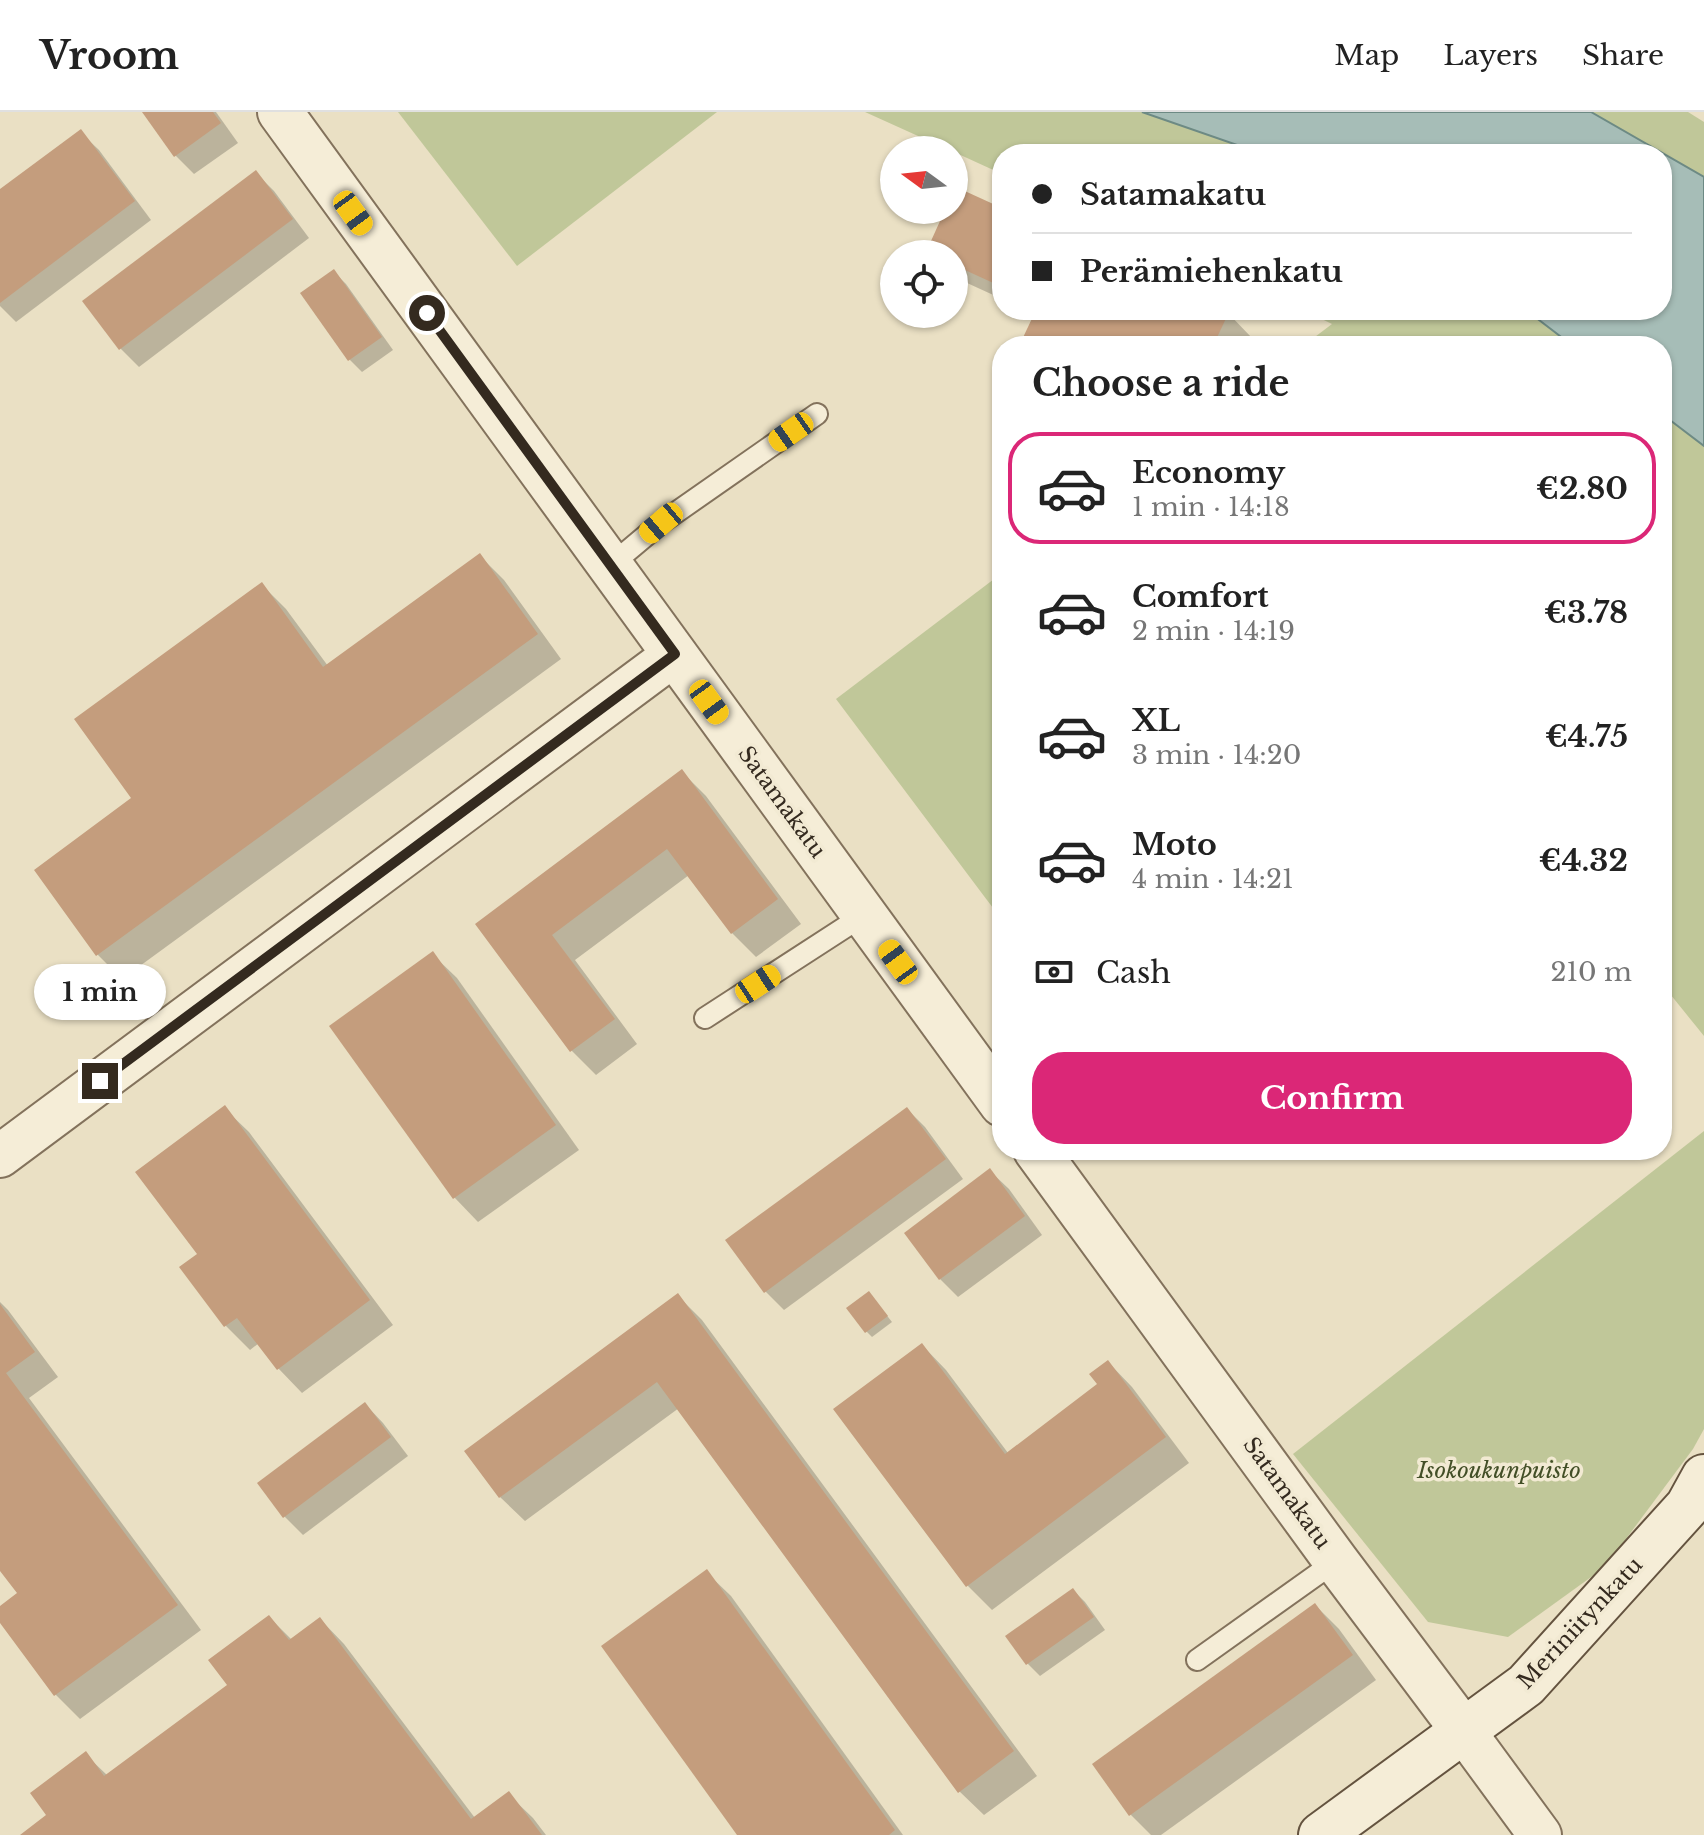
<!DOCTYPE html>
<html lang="en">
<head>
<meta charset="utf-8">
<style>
	:root { --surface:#fff; --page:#f2f2f2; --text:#222; --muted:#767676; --line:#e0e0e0; --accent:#db2777 }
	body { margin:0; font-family:"Libre Baskerville",serif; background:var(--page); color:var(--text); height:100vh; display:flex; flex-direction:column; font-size:30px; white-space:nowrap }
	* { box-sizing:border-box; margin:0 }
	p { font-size:26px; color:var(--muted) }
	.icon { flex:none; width:44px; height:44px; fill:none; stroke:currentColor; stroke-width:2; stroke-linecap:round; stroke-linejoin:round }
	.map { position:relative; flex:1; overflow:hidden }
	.sheet { position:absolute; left:992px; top:224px; width:680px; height:824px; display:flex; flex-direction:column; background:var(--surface); border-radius:32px; box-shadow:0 2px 6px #0004 }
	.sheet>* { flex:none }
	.top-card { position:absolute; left:992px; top:32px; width:680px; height:176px; border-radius:32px; box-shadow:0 2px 6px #0004; display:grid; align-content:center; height:176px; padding:0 40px; background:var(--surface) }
	.needle { width:52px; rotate:285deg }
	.buttons { position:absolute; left:880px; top:24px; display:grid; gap:16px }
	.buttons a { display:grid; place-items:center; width:88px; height:88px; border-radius:50%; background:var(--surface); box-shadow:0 2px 6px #0004; font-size:40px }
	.end { position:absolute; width:36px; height:36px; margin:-18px; border:10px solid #342a1f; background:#fff; box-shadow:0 0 0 4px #fff }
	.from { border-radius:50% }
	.bubble { position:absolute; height:56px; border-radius:28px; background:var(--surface); box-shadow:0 2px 6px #0004; font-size:26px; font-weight:800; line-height:56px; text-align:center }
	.car { position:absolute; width:24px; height:48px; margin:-24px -12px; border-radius:10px; box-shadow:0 0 6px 2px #0007; background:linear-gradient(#f5c518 24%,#345 0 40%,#f5c518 0 76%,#345 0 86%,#f5c518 0) }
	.top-card b { display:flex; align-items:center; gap:28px; height:76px; font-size:30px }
	.top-card b+b { border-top:2px solid var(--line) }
	.top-card i { width:20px; height:20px; background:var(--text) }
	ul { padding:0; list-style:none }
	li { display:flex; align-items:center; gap:24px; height:112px; margin:0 16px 12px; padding:0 24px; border:4px solid transparent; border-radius:32px }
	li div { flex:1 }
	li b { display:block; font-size:30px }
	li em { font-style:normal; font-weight:800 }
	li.on { border-color:var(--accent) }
	li>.icon { width:72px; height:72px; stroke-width:1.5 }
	h2 { padding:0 40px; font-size:36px; line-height:96px }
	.pay { display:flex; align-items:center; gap:20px; height:88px; padding:0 40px; font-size:30px }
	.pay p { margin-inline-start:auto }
	.cta { display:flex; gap:16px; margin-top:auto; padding:16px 40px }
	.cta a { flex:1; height:92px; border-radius:32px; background:var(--accent); color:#fff; font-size:32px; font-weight:800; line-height:92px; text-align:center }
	header { display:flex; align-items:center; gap:48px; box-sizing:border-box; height:112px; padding:0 40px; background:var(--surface); border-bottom:2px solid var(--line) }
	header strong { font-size:38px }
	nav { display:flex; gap:44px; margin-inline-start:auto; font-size:28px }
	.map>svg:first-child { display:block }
</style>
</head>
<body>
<header>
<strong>Vroom</strong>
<nav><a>Map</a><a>Layers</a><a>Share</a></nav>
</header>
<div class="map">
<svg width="1704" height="1723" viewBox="0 0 1704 1723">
	<rect width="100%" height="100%" fill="#eae0c4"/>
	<!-- green -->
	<g fill="#c0c799">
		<polygon points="398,0 717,0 517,154"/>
		<polygon points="865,0 1142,0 1263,42 1002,42 1002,62 954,40 954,38 949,38"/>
		<polygon points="1591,0 1688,0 1704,10 1704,65"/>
		<polygon points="1303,198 1526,198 1573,234 1303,234 1332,212"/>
		<polygon points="1662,302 1704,334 1704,924 1662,872"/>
		<polygon points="1002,461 1002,808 836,587"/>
		<polygon points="1704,1019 1704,1317 1693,1337 1605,1455 1508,1525 1428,1510 1293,1342"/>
	</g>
	<!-- water -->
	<polygon fill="#a6bdb7" stroke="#6d8a84" stroke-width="2" points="1142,0 1591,0 1704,65 1704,334 1662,302 1662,234 1573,234 1526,198 1662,198 1662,42 1263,42"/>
	<!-- shadow -->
	<g fill="#0003">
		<polygon points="144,0 216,0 238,31 194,62 176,44"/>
		<polygon points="80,20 99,38 151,108 16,210 0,194 0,80"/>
		<polygon points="255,60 274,79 309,126 139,255 121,237 84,189"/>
		<polygon points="954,84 1002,98 1002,187 954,165 954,142 930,142 928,140 948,98 954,98"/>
		<polygon points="334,160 346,172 393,238 362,260 350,248 303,182"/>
		<polygon points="1026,198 1220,198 1228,201 1252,226 1248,234 1021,234 1036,202"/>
		<polygon points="1002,383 1002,396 995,388"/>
		<polygon points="480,444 504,468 561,547 122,867 98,843 36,758 134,687 262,473 286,497 328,554"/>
		<polygon points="682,660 706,684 801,812 756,845 732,821 689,763 575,848 637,932 596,963 572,939 478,813"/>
		<polygon points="432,842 457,866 579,1038 478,1110 454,1085"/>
		<polygon points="224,996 249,1020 393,1213 302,1281 278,1256 259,1231 250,1238 226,1214 182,1156 200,1143"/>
		<polygon points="907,997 925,1015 963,1067 784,1198 766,1180 728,1129"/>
		<polygon points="990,1059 1009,1077 1042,1123 958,1185 940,1167"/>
		<polygon points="678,1184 702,1208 1037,1664 984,1703 959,1679 679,1296 525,1409 500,1385"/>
		<polygon points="874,1187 892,1210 872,1225 866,1219"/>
		<polygon points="0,1190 8,1198 58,1265 29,1286 201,1518 80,1607 56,1583 0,1507 0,1496 20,1482 0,1455"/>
		<polygon points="922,1233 946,1258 1008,1341 1099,1273 1108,1250 1132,1275 1189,1351 992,1498 968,1474 836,1297"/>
		<polygon points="365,1292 383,1311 408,1344 303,1423 285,1405 260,1371"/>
		<polygon points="706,1460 731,1484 903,1723 739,1723"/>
		<polygon points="1073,1478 1085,1490 1105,1518 1040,1564 1028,1552 1008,1524"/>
		<polygon points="1315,1493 1339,1517 1376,1568 1161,1723 1151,1723 1131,1703 1095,1652"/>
		<polygon points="269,1505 292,1528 320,1507 344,1532 475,1706 508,1682 533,1706 546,1723 23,1723 49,1704 85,1642 108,1664 229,1573"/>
	</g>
	<!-- building -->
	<g fill="#c49d7d">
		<polygon points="142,0 213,0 221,11 174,45"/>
		<polygon points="81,17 135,89 0,191 0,77"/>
		<polygon points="256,58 293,107 119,238 82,189"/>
		<polygon points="956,75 1002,96 1002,175 954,153 954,142 926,140 945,98 954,98 954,79"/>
		<polygon points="334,157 382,225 348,249 300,181"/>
		<polygon points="1036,198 1225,198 1229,200 1213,234 1019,234"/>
		<polygon points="480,441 538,522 96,844 34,758 131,686 74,607 262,470 323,555"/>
		<polygon points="682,657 778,787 731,822 667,737 552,823 615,907 570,940 475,812"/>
		<polygon points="433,839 556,1013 453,1087 329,914"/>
		<polygon points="225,993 370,1188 277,1258 237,1206 224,1215 179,1155 197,1142 135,1060"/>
		<polygon points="907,995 946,1047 764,1181 725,1128"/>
		<polygon points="990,1056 1025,1104 939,1168 904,1121"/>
		<polygon points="869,1179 888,1204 865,1221 846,1196"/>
		<polygon points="678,1181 1014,1639 958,1681 657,1270 499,1386 464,1339"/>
		<polygon points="0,1192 35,1240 6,1261 178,1493 54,1584 0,1511 0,1494 17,1481 0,1459"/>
		<polygon points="922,1231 1005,1342 1097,1272 1089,1262 1108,1248 1166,1325 966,1475 833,1297"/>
		<polygon points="365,1290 391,1325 283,1406 257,1371"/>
		<polygon points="707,1457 895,1718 889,1723 737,1723 601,1534"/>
		<polygon points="1073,1476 1094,1505 1026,1553 1005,1524"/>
		<polygon points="1315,1491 1353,1543 1129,1704 1092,1652"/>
		<polygon points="269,1503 289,1528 320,1505 471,1707 509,1679 542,1723 20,1723 46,1703 30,1681 86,1639 104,1664 227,1573 208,1548"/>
	</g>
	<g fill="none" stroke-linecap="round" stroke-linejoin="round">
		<!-- service casing -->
		<g stroke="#83725c" stroke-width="24">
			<g id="service">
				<polyline points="611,453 661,411 817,302"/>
				<polyline points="705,906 864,803"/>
				<polyline points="1197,1548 1336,1449"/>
			</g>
		</g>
		<!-- minor casing -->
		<g stroke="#83725c" stroke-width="46">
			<g id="minor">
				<polyline points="0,1044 675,542"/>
				<polyline points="1463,1618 1540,1723"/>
			</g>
		</g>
		<!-- tertiary casing -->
		<g stroke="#83725c" stroke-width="48">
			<g id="tertiary">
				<polyline points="280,0 1002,992"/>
				<polyline points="1036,1038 1336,1449 1463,1618"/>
			</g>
		</g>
		<!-- secondary casing -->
		<g stroke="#64533f" stroke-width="48">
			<polyline id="secondary" points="1321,1723 1526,1573 1688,1394 1704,1365"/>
		</g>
		<!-- service -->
		<use href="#service" stroke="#f5edd7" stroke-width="20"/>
		<!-- minor -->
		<use href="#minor" stroke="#f5edd7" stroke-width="42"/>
		<!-- tertiary -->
		<use href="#tertiary" stroke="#f5edd7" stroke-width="44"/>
		<!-- secondary -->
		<use href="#secondary" stroke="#f5edd7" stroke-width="44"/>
	</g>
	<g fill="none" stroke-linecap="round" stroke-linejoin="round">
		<!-- route -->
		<polyline stroke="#342a1f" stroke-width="10" points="100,969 675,542 427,201"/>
	</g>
	<g text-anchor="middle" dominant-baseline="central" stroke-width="7" stroke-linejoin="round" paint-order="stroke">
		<!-- street labels -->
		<g font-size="22" fill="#342a1f" stroke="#f2ead3">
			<text transform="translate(782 690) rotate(54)">Satamakatu</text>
			<text transform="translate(1287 1381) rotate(54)">Satamakatu</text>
			<text transform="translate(1580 1511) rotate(-47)">Meriniitynkatu</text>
		</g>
		<!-- park labels -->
		<g font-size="22" font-style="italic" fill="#434f27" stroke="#f2ead3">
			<text x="1499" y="1358">Isokoukunpuisto</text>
		</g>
	</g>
</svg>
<div class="buttons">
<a><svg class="needle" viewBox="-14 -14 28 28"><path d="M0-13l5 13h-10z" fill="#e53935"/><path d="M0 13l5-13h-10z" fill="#767676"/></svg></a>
<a><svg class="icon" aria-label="locate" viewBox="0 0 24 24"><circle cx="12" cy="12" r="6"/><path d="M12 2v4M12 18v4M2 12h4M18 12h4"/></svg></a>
</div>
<i class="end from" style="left:427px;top:201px"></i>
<i class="end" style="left:100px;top:969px"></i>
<div class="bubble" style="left:34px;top:852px;width:132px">1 min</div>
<i class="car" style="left:353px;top:101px;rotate:144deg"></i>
<i class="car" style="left:791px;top:320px;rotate:235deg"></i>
<i class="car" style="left:661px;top:411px;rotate:230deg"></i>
<i class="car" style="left:709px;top:590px;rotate:144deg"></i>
<i class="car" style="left:898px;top:850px;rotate:324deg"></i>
<i class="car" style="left:758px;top:872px;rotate:57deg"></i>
<div class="top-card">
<b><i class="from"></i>Satamakatu</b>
<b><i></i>Perämiehenkatu</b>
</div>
<section class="sheet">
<h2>Choose a ride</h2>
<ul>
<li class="on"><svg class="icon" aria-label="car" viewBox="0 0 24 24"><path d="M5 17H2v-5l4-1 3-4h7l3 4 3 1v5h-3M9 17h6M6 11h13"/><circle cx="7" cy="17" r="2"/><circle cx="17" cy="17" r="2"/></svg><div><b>Economy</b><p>1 min · 14:18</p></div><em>€2.80</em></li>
<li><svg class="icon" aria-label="car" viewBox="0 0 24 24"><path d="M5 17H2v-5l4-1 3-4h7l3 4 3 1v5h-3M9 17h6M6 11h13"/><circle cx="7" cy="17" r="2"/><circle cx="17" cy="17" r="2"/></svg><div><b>Comfort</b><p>2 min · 14:19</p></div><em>€3.78</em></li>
<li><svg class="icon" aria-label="car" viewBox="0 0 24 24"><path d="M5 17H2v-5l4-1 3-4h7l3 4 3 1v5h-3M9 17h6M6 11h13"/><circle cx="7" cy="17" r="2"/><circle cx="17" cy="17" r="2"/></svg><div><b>XL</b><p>3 min · 14:20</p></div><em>€4.75</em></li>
<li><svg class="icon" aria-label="car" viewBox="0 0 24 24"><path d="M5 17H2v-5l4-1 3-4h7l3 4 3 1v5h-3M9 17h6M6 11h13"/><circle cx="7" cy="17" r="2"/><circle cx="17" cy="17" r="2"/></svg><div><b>Moto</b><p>4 min · 14:21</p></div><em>€4.32</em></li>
</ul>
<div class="pay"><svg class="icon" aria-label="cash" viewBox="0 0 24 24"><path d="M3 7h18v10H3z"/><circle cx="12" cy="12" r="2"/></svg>Cash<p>210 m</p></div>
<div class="cta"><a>Confirm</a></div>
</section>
</div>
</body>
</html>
